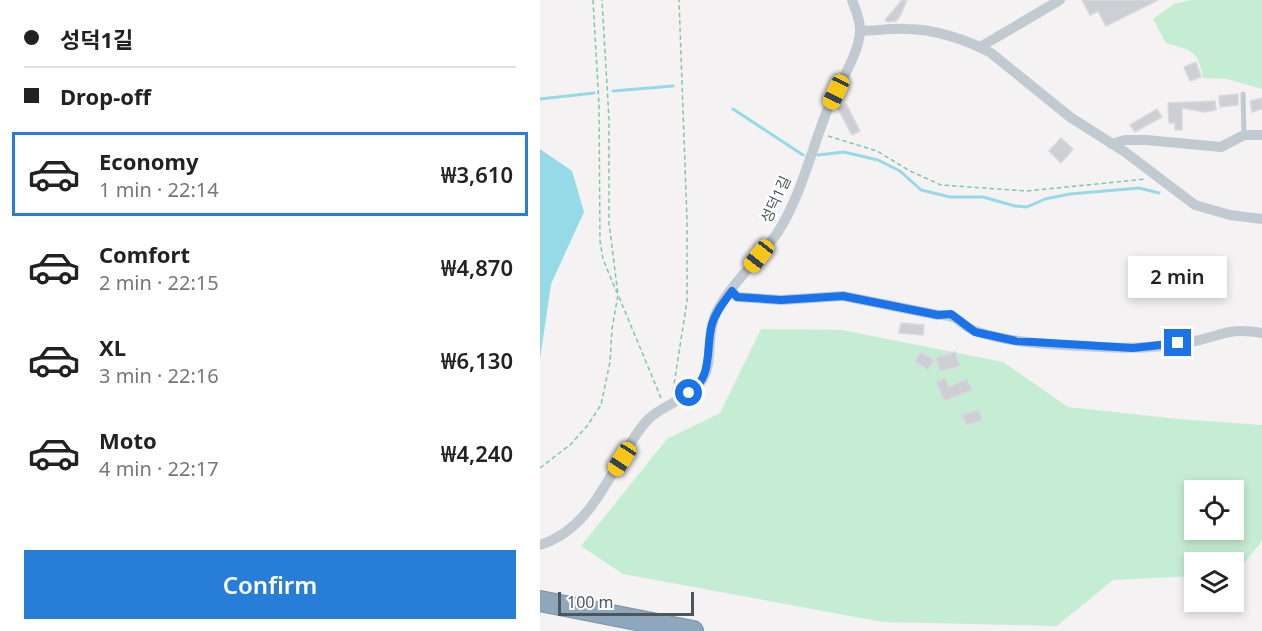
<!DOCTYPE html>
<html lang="en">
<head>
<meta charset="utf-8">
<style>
	:root { --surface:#fff; --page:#f2f2f2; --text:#222; --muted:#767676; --line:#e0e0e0; --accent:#287dd9 }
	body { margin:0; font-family:"Noto Sans","Noto Sans KR",sans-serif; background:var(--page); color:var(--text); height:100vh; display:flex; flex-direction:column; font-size:22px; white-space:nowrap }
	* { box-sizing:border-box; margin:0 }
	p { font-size:20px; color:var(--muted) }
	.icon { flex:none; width:33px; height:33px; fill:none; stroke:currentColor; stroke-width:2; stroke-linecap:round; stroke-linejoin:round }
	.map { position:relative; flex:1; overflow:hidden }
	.sheet { display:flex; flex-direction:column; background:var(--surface); width:540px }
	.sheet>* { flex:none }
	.guide { display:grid; align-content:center; height:132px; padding:0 24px; background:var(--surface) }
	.tools { position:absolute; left:644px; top:480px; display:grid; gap:12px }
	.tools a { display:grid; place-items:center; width:60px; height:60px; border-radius:0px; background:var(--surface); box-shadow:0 3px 9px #0003; font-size:30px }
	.scale { position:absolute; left:18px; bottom:15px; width:136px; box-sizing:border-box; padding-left:6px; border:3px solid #4b565f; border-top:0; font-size:16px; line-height:21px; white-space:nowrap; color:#4b565f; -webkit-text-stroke:4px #fff; paint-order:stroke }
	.end { position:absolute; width:27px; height:27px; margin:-14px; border:8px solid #1a73e8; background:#fff; box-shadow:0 0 0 3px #fff }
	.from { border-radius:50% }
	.bubble { position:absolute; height:42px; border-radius:0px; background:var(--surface); box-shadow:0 3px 9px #0003; font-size:20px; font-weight:600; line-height:42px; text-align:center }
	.car { position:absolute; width:18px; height:36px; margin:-18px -9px; border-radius:8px; box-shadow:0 0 4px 2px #0007; background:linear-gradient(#f5c518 24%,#345 0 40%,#f5c518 0 76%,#345 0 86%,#f5c518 0) }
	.guide b { display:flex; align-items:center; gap:21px; height:57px; font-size:22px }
	.guide b+b { border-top:2px solid var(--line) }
	.guide i { width:15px; height:15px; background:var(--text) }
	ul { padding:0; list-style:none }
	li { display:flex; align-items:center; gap:18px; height:84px; margin:0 12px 9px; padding:0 12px; border:3px solid transparent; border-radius:0px }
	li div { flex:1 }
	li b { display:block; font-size:22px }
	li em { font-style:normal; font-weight:600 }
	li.selected { border-color:var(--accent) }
	li>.icon { width:54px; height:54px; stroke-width:1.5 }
	.cta { display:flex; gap:12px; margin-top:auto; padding:12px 24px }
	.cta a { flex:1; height:69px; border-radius:0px; background:var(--accent); color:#fff; font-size:24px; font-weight:600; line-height:69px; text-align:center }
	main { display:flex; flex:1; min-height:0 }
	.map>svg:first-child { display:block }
</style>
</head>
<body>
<main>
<section class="sheet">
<div class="guide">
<b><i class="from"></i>성덕1길</b>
<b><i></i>Drop-off</b>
</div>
<ul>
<li class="selected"><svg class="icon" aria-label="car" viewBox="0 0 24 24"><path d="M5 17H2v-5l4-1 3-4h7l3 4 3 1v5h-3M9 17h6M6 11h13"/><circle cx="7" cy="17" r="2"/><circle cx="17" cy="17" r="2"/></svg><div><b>Economy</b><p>1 min · 22:14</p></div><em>₩3,610</em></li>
<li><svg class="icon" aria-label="car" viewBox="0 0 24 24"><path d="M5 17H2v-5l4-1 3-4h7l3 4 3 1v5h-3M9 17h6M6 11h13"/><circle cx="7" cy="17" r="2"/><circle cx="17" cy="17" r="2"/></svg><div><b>Comfort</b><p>2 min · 22:15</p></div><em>₩4,870</em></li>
<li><svg class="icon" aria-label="car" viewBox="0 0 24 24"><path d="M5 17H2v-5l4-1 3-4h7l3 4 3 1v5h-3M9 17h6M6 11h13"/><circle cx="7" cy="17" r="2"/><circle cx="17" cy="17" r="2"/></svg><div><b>XL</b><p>3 min · 22:16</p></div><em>₩6,130</em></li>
<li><svg class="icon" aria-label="car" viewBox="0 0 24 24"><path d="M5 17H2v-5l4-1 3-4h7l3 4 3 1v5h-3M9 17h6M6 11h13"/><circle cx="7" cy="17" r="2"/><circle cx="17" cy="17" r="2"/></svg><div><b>Moto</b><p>4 min · 22:17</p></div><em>₩4,240</em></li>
</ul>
<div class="cta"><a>Confirm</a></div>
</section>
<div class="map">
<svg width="722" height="631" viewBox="0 0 722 631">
	<rect width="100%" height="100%" fill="#f4f2f3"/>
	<!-- green -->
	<g fill="#c5edd3" fill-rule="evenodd">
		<path d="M652,0H722V89L687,79L663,78C658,49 652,51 626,43L613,19L634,4Z"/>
		<path d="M221,329L302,330L463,362L528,407L638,419L722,425V541L696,573L693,574V562H654V576L573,580L517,626L343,622L83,574L41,546L127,439L180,413ZM654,490H693V530H654Z"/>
	</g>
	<!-- water -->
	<polygon fill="#96dae7" points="0,149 32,171 44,212 11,284 0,359"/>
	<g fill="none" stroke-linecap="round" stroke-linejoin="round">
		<!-- stream -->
		<g stroke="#96dae7" stroke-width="3">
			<polyline points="73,91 133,86"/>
			<polyline points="0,99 54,93"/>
			<polyline points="193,109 263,155"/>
			<polyline points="278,155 304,152 338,160 360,171 381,190 410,197 443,197 475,206 487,207 505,199 530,194 599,188 619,193"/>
		</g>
	</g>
	<!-- building -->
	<g fill="#cdcfd4" stroke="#d7d9dd" stroke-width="1.5">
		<polygon points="362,0 367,0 360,16 356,21 348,22 345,20"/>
		<polygon points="542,0 618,0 566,26 558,11 550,15"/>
		<polygon points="656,62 661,77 650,81 644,67"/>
		<polygon points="698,94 698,105 680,107 679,96"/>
		<polygon points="722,98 722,109 712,112 710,101"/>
		<polygon points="675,101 676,110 664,112 642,108 642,130 635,130 635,123 629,123 628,103"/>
		<polygon points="306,104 320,131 312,135 298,109"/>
		<polygon points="617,109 622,117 595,132 590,125"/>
		<polygon points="521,138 533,149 521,163 509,151"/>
		<polygon points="361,323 384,325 383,335 359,333"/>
		<polygon points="381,352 394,360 388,370 375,362"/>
		<polygon points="415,352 420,366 400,371 396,358"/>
		<polygon points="405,378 409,387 427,379 432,390 405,401 396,382"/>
		<polygon points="439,410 442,420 426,425 422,415"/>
	</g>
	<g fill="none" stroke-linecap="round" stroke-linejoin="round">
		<!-- motorway casing -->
		<g stroke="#7992a8" stroke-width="22">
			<polyline id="motorway" points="0,601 153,631"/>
		</g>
		<!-- path -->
		<g stroke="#7fc9a2" stroke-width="1.5" stroke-dasharray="4.5 3" stroke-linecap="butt">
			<polyline points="53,0 59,105 60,241 63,259 77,293"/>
			<polyline points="288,136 337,151 370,171 401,185 487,191 605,179"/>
			<polyline points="79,297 121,398"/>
			<polyline points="133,391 147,301 147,220 139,0"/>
			<polyline points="0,468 31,444 47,426 61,405 70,362 72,329 78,295 69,223 69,119 62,0"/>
		</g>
		<!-- service -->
		<polyline stroke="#c1cad0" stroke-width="5" points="703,94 704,135"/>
		<!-- minor -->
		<g stroke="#c1cad0" stroke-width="10">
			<path d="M320,31C336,31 351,28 367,29C394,29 428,40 451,53L530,117L585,152L655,205L690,215L722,219"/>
			<polyline points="440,47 520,0"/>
			<polyline points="572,144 585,140 606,140 681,147 704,135 722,135"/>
			<path d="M192,291L197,297L241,300L303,296L398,315C421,314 420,327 438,332C474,344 522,345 560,347C592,349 628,347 660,340C687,333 692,328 722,333"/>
			<path d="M0,545C56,527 70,466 104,424C120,404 152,400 164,377C173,359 166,333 177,311C191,284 220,258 238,232C262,194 272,147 289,106C298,86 320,52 320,31C321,21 315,9 312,0"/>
		</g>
		<!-- motorway -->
		<use href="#motorway" stroke="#8ea7bd" stroke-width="20"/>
	</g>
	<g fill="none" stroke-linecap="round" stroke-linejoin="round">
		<!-- route -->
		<path stroke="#1a73e8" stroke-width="8" d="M149,393C174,377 165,349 172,324C176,311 184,302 192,291L197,297L241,300L303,296L398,315L411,314L435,332L476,341L593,348L638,343"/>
	</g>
	<g text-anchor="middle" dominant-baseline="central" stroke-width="5" stroke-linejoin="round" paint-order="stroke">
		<!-- street labels -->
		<g font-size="15" fill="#4b565f" stroke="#fff">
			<text transform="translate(235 199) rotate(-65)">성덕1길</text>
		</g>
	</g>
</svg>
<div class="tools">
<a><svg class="icon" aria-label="locate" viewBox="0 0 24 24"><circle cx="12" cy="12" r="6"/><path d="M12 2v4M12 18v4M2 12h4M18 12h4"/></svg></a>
<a><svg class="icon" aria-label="layers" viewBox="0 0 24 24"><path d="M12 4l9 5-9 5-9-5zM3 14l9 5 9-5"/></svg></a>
</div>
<div class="scale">100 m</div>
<i class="end from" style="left:149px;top:393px"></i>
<i class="end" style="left:638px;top:343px"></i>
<div class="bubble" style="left:588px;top:256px;width:99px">2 min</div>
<i class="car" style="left:296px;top:92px;rotate:205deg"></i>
<i class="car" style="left:219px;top:256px;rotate:218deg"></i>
<i class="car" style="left:82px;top:459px;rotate:213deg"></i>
</div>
</main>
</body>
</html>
